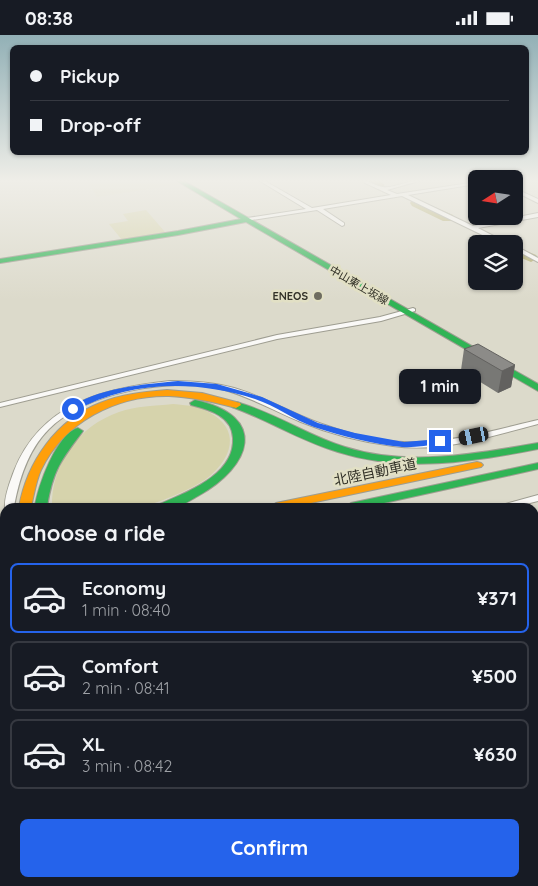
<!DOCTYPE html>
<html lang="en">
<head>
<meta charset="utf-8">
<style>
	:root { --surface:#171b24; --page:#20242c; --text:#f1f3f6; --muted:#9ea1a6; --line:#363941; --accent:#2563eb }
	body { margin:0; font-family:Quicksand,"Noto Sans JP",sans-serif; background:var(--page); color:var(--text); height:100vh; display:flex; flex-direction:column; font-size:19px; white-space:nowrap }
	* { box-sizing:border-box; margin:0 }
	p { font-size:16px; color:var(--muted) }
	.icon { flex:none; width:28px; height:28px; fill:none; stroke:currentColor; stroke-width:2; stroke-linecap:round; stroke-linejoin:round }
	.map { position:relative; flex:1; overflow:hidden }
	.panel { position:absolute; left:0px; top:468px; width:539px; height:384px; display:flex; flex-direction:column; background:var(--surface); border-radius:15px 15px 0 0; box-shadow:0 1px 4px #0004 }
	.panel>* { flex:none }
	.guide { position:absolute; left:10px; top:10px; width:519px; height:110px; border-radius:8px; box-shadow:0 1px 4px #0004; display:grid; align-content:center; height:110px; padding:0 20px; background:var(--surface) }
	.needle { width:32px; rotate:258deg }
	.tools { position:absolute; left:468px; top:135px; display:grid; gap:10px }
	.tools a { display:grid; place-items:center; width:55px; height:55px; border-radius:8px; background:var(--surface); box-shadow:0 1px 4px #0004; font-size:25px }
	.end { position:absolute; width:22px; height:22px; margin:-11px; border:6px solid #2563eb; background:#fff; box-shadow:0 0 0 2px #fff }
	.from { border-radius:50% }
	.bubble { position:absolute; height:35px; border-radius:8px; background:var(--surface); box-shadow:0 1px 4px #0004; font-size:16px; font-weight:700; line-height:35px; text-align:center }
	.car { position:absolute; width:15px; height:30px; margin:-15px -8px; border-radius:6px; box-shadow:0 0 4px 1px #0007; background:linear-gradient(#222 24%,#8ab4d8 0 40%,#222 0 76%,#8ab4d8 0 86%,#222 0) }
	.guide b { display:flex; align-items:center; gap:18px; height:48px; font-size:19px }
	.guide b+b { border-top:1px solid var(--line) }
	.guide i { width:12px; height:12px; background:var(--text) }
	ul { padding:0; list-style:none }
	li { display:flex; align-items:center; gap:15px; height:70px; margin:0 10px 8px; padding:0 10px; border:2px solid var(--line); border-radius:8px }
	li div { flex:1 }
	li b { display:block; font-size:19px }
	li em { font-style:normal; font-weight:700 }
	li.active { border-color:var(--accent) }
	li>.icon { width:45px; height:45px; stroke-width:1.5 }
	h2 { padding:0 20px; font-size:22px; line-height:60px }
	.primary-button { display:flex; gap:10px; margin-top:auto; padding:10px 20px }
	.primary-button a { flex:1; height:58px; border-radius:8px; background:var(--accent); color:#fff; font-size:20px; font-weight:700; line-height:58px; text-align:center }
	.status { display:flex; justify-content:space-between; align-items:center; height:35px; padding:0 25px; background:var(--surface); direction:ltr }
	.status svg { height:14px; fill:currentColor }
	.map>svg:first-child { display:block }
</style>
</head>
<body>
<div class="status"><b>08:38</b><svg viewBox="0 0 49 12"><path d="M0 12V9h3v3zM5 12V6h3v6zM10 12V3h3v9zM15 12V0h3v12zM26 1h20v11H26zM47 4h2v5h-2z"/></svg></div>
<div class="map">
<svg width="538" height="851" viewBox="0 0 538 851">
	<rect width="100%" height="100%" fill="#dcdacb"/>
	<!-- built -->
	<polygon fill="#dbd9bf" points="87,146 174,146 181,149 97,162"/>
	<!-- green -->
	<g fill="#d6d3ac">
		<polygon points="146,175 165,197 122,205 109,189 128,186 123,179"/>
		<path d="M173,369C180,370 189,370 196,372C235,384 241,413 211,440C198,452 159,468 141,472H52C51,430 78,391 119,377C136,371 155,371 173,369Z"/>
	</g>
	<g fill="none" stroke-linecap="round" stroke-linejoin="round">
		<!-- river -->
		<g fill="#b1ab6c" fill-rule="evenodd">
			<polygon points="365,146 379,146 385,150 379,154"/>
			<polygon points="416,164 453,180 454,183 453,186 443,186 412,171 410,168 412,165"/>
			<polygon points="514,211 536,220 538,223 531,227 514,220"/>
		</g>
		<!-- street casing -->
		<g stroke="#9e9d91" stroke-width="2">
			<g id="street">
				<path d="M260,146H265L312,173L391,160L363,147V146C371,146 375,151 383,152C392,154 407,145 419,146L387,155L397,159L476,147V149L408,160L473,191L538,178V182L478,193L509,209H501L402,161L323,174L344,188V190L342,191L317,175L245,186V184L247,183L306,174Z"/>
				<polygon points="514,153 538,164 538,168 514,156"/>
				<polygon points="514,210 538,223 538,227 514,214"/>
				<polygon points="413,273 415,274 415,276 381,286 277,304 0,372 0,368 277,300 380,282"/>
				<path d="M170,346C192,346 213,347 234,353C266,362 294,380 325,390C350,399 377,406 403,407C449,409 494,395 538,385V389C492,401 441,418 393,411C362,407 330,399 301,387C274,376 249,361 221,354C172,342 86,357 49,394C28,415 19,444 14,472L5,473C4,462 10,447 14,436C41,368 104,353 170,346Z"/>
				<polygon points="538,460 538,466 514,472 500,472 502,470"/>
				<polygon points="5,488 5,494 0,495 0,489"/>
				<polygon points="538,696 538,707 534,709 534,697"/>
				<polygon points="0,722 5,724 5,739 0,737"/>
				<polygon points="5,774 5,788 0,790 0,776"/>
				<polygon points="534,821 538,822 538,840 534,838"/>
				<polygon points="35,846 57,846 55,851 33,851"/>
				<polygon points="217,846 240,846 238,851 215,851"/>
				<polygon points="478,846 493,846 495,851 480,851"/>
			</g>
		</g>
		<!-- fast casing -->
		<g stroke="#9e9d91" stroke-width="2">
			<g id="fast">
				<polygon points="177,146 184,146 538,349 538,356 246,187 178,200 0,228 0,224 178,196 241,184"/>
				<path d="M195,365C269,381 252,431 198,461C191,465 182,471 174,472C169,473 163,472 158,472L160,469C187,457 235,440 233,403C232,381 210,375 191,370L190,368Z"/>
				<path d="M236,367C274,377 308,401 345,412C408,432 475,419 538,408V414C472,427 404,438 338,417C301,406 268,385 232,372L231,370Z"/>
				<path d="M78,393L83,396C61,425 53,435 47,472H35C37,453 57,398 78,393Z"/>
				<polygon points="538,428 538,434 366,472 345,472 351,468"/>
				<polygon points="5,512 5,520 0,521 0,513"/>
				<polygon points="538,635 538,647 534,648 534,636"/>
				<polygon points="538,666 538,680 534,681 534,667"/>
				<polygon points="0,668 5,670 5,687 0,685"/>
			</g>
		</g>
		<!-- slow casing -->
		<g stroke="#9e9d91" stroke-width="2">
			<g id="slow">
				<path d="M167,355L202,358L240,368L241,370L236,373C214,367 192,362 169,361C116,360 64,387 41,435C36,446 34,460 31,472H19C27,427 56,385 100,368C121,359 144,357 167,355Z"/>
				<polygon points="477,427 481,428 483,430 481,432 292,472 270,472 276,468"/>
				<polygon points="5,524 5,534 0,535 0,525"/>
				<polygon points="5,540 5,550 0,551 0,541"/>
			</g>
		</g>
		<!-- street -->
		<use href="#street" fill="#faf9f7" fill-rule="evenodd"/>
		<!-- fast -->
		<use href="#fast" fill="#30b455" fill-rule="evenodd"/>
		<!-- slow -->
		<use href="#slow" fill="#ff9f0a" fill-rule="evenodd"/>
	</g>
	<!-- wall -->
	<g fill="#787875">
		<polygon points="464,314 515,330 511,352 498,358 461,335"/>
		<polygon points="538,588 538,598 535,594 536,589"/>
	</g>
	<!-- shaded-wall -->
	<g fill="#62615f">
		<polygon points="515,330 511,352 498,358 502,336"/>
		<polygon points="538,544 538,559 534,560 534,545"/>
	</g>
	<!-- building -->
	<g fill="#8c8b88" stroke="#62615f">
		<polygon points="478,309 515,330 502,336 464,314"/>
		<polygon points="538,512 538,544 534,545 534,513"/>
	</g>
	<!-- sky -->
	<linearGradient id="sky" x2="0" y2="1"><stop stop-color="#92b0b6"/><stop offset="0.55" stop-color="#efeee8"/><stop offset="1" stop-color="#efeee8" stop-opacity="0"/></linearGradient>
	<rect width="538" height="265" fill="url(#sky)"/>
	<!-- route -->
	<path fill="#2563eb" d="M178,346L217,349L262,362L318,388L355,398L404,407L440,404L444,406L440,409C428,410 414,413 402,412C373,409 341,401 314,392C294,385 276,371 255,364C198,345 129,345 75,376L69,374C93,353 147,349 178,346Z"/>
	<!-- markers -->
	<circle fill="#6e6c60" stroke="#e2e0c5" stroke-width="2" cx="318" cy="261" r="5"/>
	<g text-anchor="middle" dominant-baseline="central" stroke-width="5" stroke-linejoin="round" paint-order="stroke">
		<!-- far-street labels -->
		<g font-size="11" fill="#323127" stroke="#e2e0c5">
			<text transform="translate(359 250) rotate(30)">中山東上坂線</text>
		</g>
		<!-- far-poi labels -->
		<g font-size="11" font-weight="bold" fill="#323127" stroke="#e2e0c5" text-anchor="end">
			<text x="308" y="261">ENEOS</text>
		</g>
		<!-- street labels -->
		<g font-size="14" fill="#323127" stroke="#e2e0c5">
			<text transform="translate(375 437) rotate(-12)">北陸自動車道</text>
		</g>
	</g>
</svg>
<div class="tools">
<a><svg class="needle" viewBox="-14 -14 28 28"><path d="M0-13l5 13h-10z" fill="#e53935"/><path d="M0 13l5-13h-10z" fill="#9ea1a6"/></svg></a>
<a><svg class="icon" aria-label="layers" viewBox="0 0 24 24"><path d="M12 4l9 5-9 5-9-5zM3 14l9 5 9-5"/></svg></a>
</div>
<i class="end from" style="left:73px;top:374px"></i>
<i class="end" style="left:440px;top:406px"></i>
<div class="bubble" style="left:399px;top:334px;width:82px">1 min</div>
<i class="car" style="left:474px;top:401px;rotate:258deg"></i>
<div class="guide">
<b><i class="from"></i>Pickup</b>
<b><i></i>Drop-off</b>
</div>
<section class="panel">
<h2>Choose a ride</h2>
<ul>
<li class="active"><svg class="icon" aria-label="car" viewBox="0 0 24 24"><path d="M5 17H2v-5l4-1 3-4h7l3 4 3 1v5h-3M9 17h6M6 11h13"/><circle cx="7" cy="17" r="2"/><circle cx="17" cy="17" r="2"/></svg><div><b>Economy</b><p>1 min · 08:40</p></div><em>¥371</em></li>
<li><svg class="icon" aria-label="car" viewBox="0 0 24 24"><path d="M5 17H2v-5l4-1 3-4h7l3 4 3 1v5h-3M9 17h6M6 11h13"/><circle cx="7" cy="17" r="2"/><circle cx="17" cy="17" r="2"/></svg><div><b>Comfort</b><p>2 min · 08:41</p></div><em>¥500</em></li>
<li><svg class="icon" aria-label="car" viewBox="0 0 24 24"><path d="M5 17H2v-5l4-1 3-4h7l3 4 3 1v5h-3M9 17h6M6 11h13"/><circle cx="7" cy="17" r="2"/><circle cx="17" cy="17" r="2"/></svg><div><b>XL</b><p>3 min · 08:42</p></div><em>¥630</em></li>
</ul>
<div class="primary-button"><a>Confirm</a></div>
</section>
</div>
</body>
</html>
